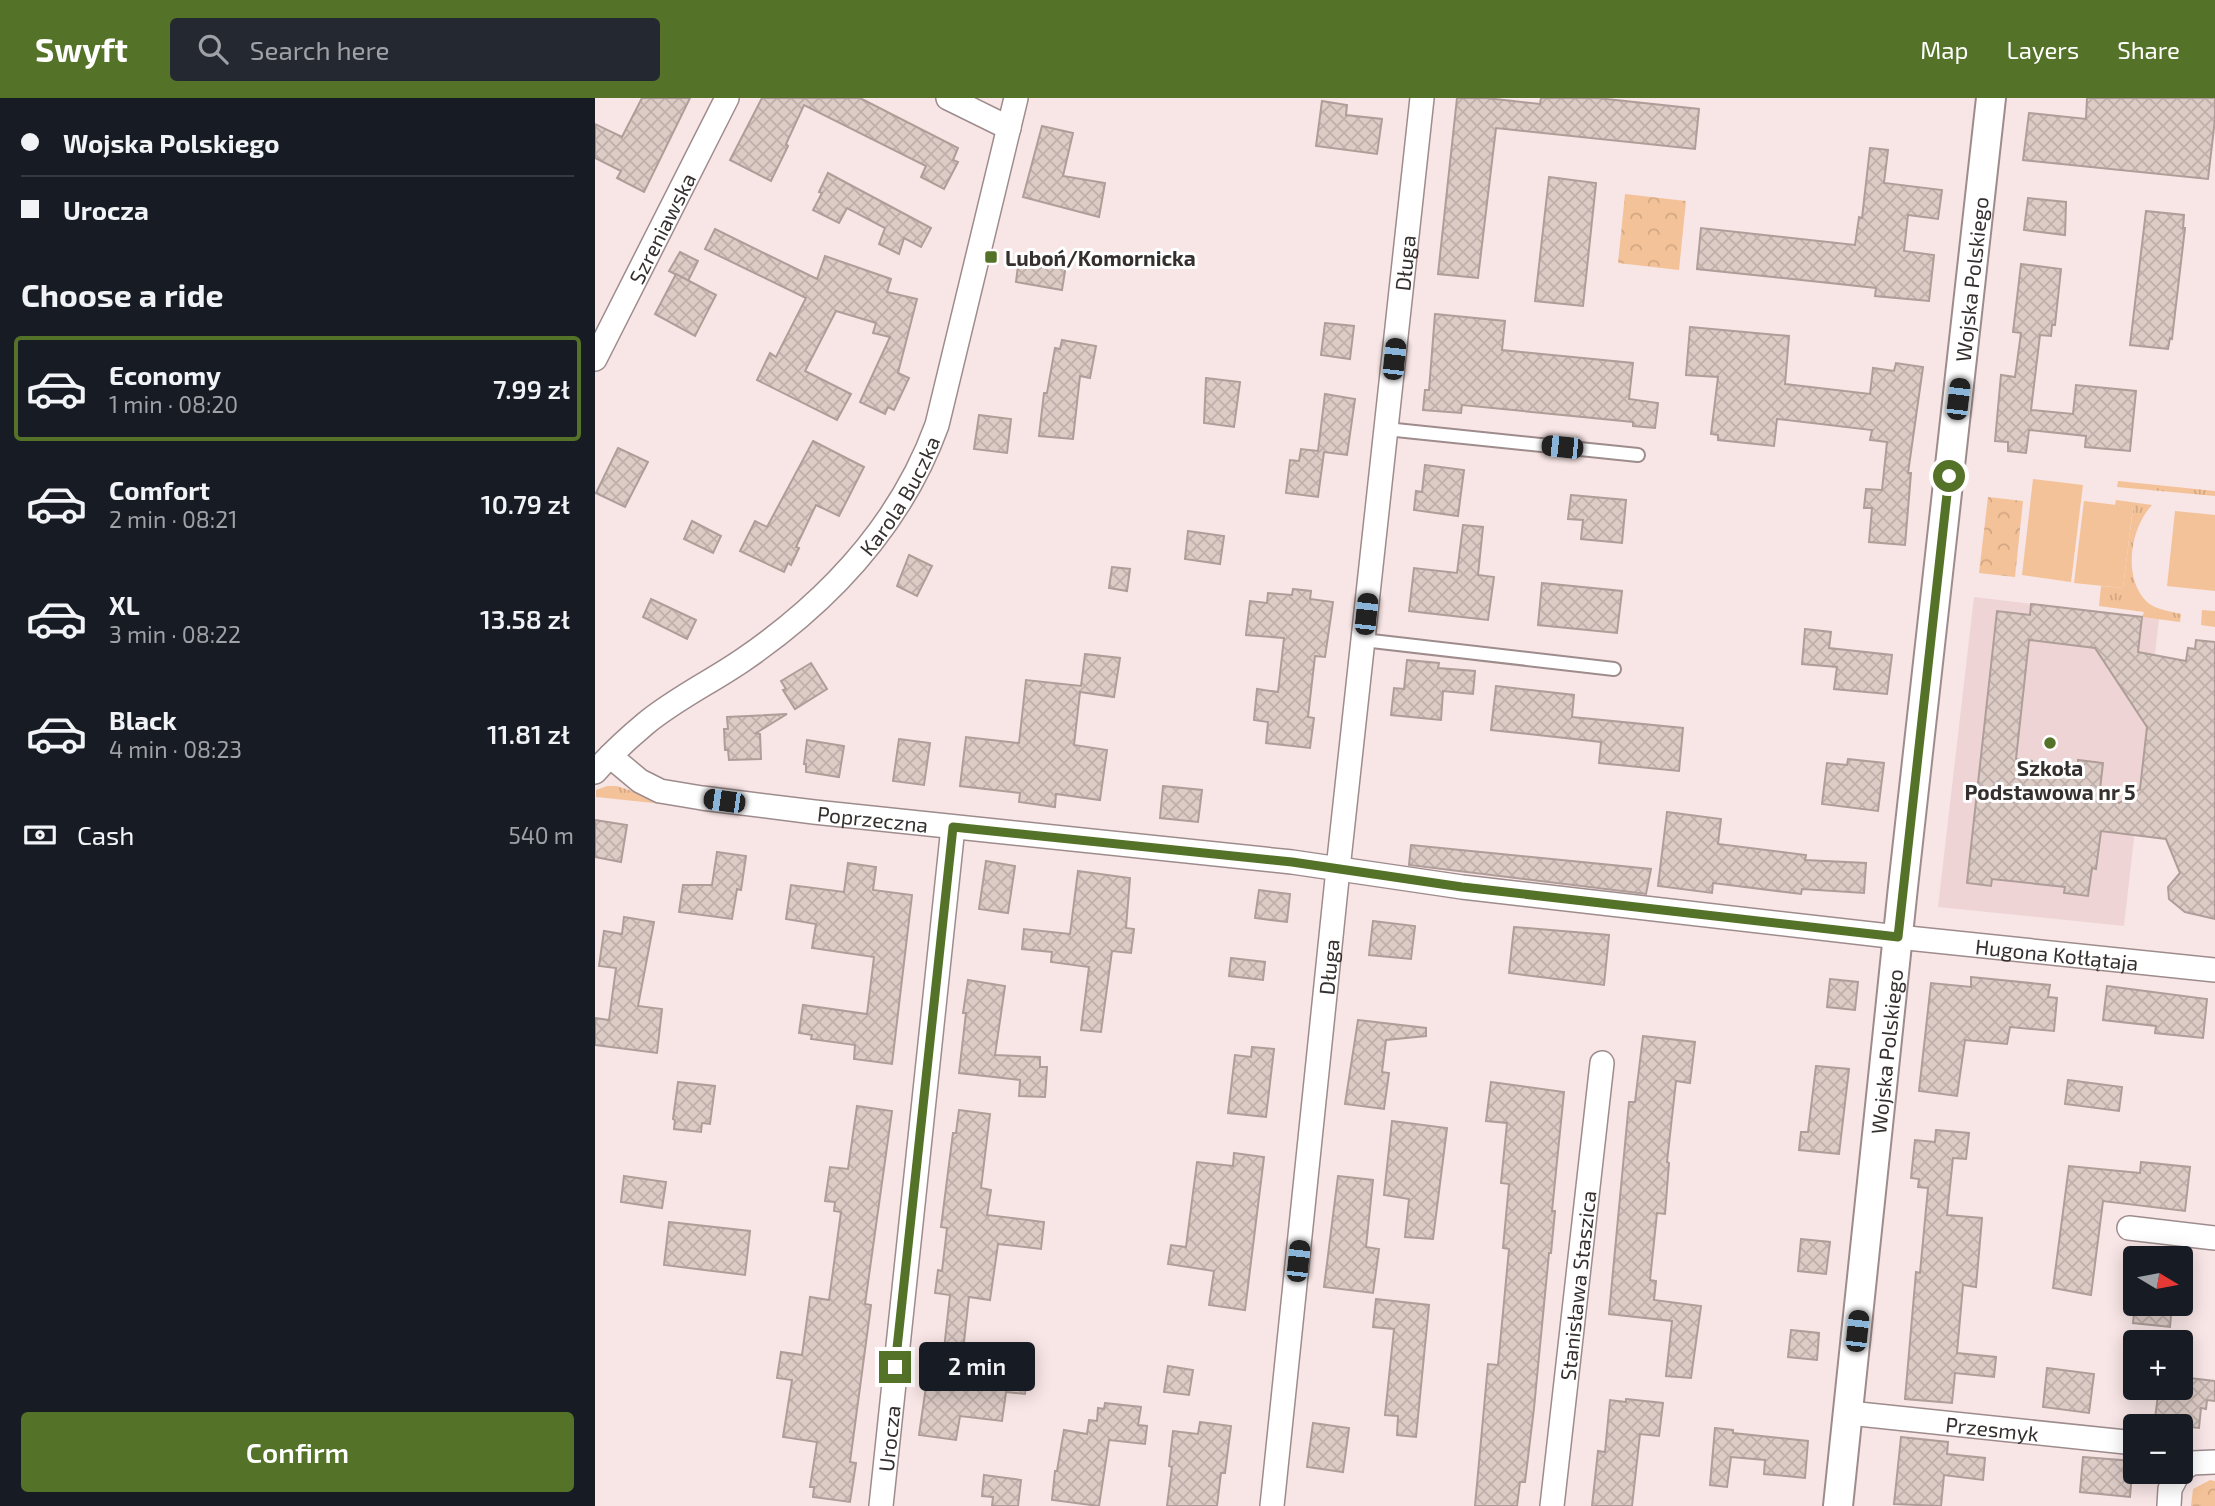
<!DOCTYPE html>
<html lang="en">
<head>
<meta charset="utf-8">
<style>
	:root { --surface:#171b24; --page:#242831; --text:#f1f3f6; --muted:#9ea1a6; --line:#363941; --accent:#547228 }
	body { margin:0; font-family:"Exo 2",sans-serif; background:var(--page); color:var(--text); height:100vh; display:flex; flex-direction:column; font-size:26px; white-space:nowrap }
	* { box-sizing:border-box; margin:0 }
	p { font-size:23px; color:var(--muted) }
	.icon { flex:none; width:38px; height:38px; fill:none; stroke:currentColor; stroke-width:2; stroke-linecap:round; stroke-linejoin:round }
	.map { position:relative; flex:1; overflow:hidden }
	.side { display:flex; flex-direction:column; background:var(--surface); width:595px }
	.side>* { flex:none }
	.banner { display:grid; align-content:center; height:154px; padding:0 21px; background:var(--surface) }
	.needle { width:46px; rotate:100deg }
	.buttons { position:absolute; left:1528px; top:1148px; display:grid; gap:14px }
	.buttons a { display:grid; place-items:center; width:70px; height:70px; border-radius:7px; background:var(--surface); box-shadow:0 4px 18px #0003; font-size:35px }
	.end { position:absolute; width:32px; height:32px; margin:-16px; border:9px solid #547228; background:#fff; box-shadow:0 0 0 4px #fff }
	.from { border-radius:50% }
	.bubble { position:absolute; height:49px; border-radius:7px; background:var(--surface); box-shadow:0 4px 18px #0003; font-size:23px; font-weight:600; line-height:49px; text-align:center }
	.car { position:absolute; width:21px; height:42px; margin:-21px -10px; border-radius:9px; box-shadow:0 0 5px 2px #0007; background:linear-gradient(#222 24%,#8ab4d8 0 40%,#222 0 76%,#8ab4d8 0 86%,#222 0) }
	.banner b { display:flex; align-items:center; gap:24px; height:66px; font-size:26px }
	.banner b+b { border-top:2px solid var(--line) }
	.banner i { width:18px; height:18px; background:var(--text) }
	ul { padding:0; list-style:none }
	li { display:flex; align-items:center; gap:21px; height:105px; margin:0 14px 10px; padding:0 7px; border:4px solid transparent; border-radius:7px }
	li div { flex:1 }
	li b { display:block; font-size:26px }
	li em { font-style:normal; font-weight:600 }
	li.selected { border-color:var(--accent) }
	li>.icon { width:63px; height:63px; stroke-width:1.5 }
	h2 { padding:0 21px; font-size:32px; line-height:84px }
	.pay { display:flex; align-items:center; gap:18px; height:77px; padding:0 21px; font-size:26px }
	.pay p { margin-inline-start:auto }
	.button { display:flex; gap:14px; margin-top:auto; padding:14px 21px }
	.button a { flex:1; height:80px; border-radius:7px; background:var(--accent); color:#fff; font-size:28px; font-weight:600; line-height:80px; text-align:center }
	header { display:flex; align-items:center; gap:42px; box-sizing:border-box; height:98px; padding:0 35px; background:var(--accent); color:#fff }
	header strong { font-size:33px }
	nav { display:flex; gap:38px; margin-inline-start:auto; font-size:24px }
	.search { width:490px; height:63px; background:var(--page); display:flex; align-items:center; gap:18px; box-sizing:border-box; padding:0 24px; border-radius:7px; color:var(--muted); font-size:26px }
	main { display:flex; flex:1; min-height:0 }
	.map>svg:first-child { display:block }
</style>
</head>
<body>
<header>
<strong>Swyft</strong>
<div class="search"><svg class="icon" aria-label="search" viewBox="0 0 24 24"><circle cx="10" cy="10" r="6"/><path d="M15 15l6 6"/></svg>Search here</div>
<nav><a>Map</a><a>Layers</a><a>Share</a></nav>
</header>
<main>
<section class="side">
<div class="banner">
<b><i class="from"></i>Wojska Polskiego</b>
<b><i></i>Urocza</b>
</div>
<h2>Choose a ride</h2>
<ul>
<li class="selected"><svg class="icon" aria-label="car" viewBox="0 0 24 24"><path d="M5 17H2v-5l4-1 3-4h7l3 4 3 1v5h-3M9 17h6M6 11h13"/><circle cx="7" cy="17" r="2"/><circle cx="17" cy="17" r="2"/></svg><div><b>Economy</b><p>1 min · 08:20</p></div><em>7.99 zł</em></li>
<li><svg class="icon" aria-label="car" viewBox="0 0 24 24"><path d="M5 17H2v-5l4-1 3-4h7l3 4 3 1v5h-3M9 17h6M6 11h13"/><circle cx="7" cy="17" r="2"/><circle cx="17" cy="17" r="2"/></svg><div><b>Comfort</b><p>2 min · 08:21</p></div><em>10.79 zł</em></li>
<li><svg class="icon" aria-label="car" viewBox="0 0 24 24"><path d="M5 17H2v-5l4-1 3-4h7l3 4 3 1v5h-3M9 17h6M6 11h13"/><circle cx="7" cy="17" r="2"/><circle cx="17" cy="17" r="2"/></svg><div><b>XL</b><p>3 min · 08:22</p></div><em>13.58 zł</em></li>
<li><svg class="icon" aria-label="car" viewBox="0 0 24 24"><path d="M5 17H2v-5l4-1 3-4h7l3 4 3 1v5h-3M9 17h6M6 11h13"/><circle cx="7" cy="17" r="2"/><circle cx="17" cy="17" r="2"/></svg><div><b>Black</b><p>4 min · 08:23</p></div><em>11.81 zł</em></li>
</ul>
<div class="pay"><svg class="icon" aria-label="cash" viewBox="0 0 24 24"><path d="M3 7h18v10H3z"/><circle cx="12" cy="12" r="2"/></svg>Cash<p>540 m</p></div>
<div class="button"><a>Confirm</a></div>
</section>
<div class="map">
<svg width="1620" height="1408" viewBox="0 0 1620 1408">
	<defs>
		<pattern id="grass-tufts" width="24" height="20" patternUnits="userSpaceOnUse" patternTransform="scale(1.75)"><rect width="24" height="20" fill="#f4c298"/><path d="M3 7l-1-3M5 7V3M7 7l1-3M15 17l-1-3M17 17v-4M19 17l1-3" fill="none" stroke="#d2a783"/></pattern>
		<pattern id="park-crowns" width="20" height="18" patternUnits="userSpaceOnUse" patternTransform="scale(1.75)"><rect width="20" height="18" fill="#f4c298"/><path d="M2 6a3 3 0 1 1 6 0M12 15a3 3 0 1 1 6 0" fill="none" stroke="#d2a783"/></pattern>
		<pattern id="building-cross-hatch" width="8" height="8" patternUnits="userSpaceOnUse" patternTransform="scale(1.75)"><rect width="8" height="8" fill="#ddcbc6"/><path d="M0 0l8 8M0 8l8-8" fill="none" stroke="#beafaa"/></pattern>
	</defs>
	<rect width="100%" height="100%" fill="#f8e5e5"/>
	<!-- built -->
	<polygon fill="#efd4d5" points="1379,499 1564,521 1529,828 1343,809"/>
	<!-- grass -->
	<g fill="url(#grass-tufts)">
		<polygon points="1523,383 1620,393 1620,398 1522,389"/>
		<path d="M1521,402L1557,407C1536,429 1527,478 1551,503C1560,512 1575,513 1586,516L1585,524L1547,519L1549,514L1504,508L1506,488L1528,490L1538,410L1520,407Z"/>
		<polygon points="1607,512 1620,513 1620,529 1606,527"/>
		<polygon points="12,688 22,688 78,707 1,699 1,692"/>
	</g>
	<!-- park -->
	<g fill="url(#park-crowns)">
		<polygon points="1030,96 1091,103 1084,172 1023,165"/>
		<polygon points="1393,399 1428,403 1420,479 1384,475"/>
		<polygon points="1615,1382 1620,1383 1620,1408 1596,1408 1598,1391"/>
	</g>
	<!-- pitch -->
	<g fill="#f4c298">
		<polygon points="1438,381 1488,387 1476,484 1427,477"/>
		<polygon points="1489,403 1538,409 1528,490 1479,485"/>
		<polygon points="1580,413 1620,417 1620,493 1572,488"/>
	</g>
	<!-- building -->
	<g fill="url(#building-cross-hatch)" stroke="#ae9d98" stroke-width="2" fill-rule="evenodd">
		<polygon points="47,0 95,0 49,94 22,80 26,73 0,60 0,26 27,39"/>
		<polygon points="167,0 265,0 363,50 358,62 363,64 349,91 326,79 331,68 209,7 191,46 193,48 176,83 135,62"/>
		<polygon points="862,0 891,0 945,6 946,0 1002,0 1104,11 1100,51 901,30 883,180 843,176"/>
		<polygon points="1492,0 1620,0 1620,21 1613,81 1428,62 1434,15 1491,21"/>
		<polygon points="727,3 752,7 751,17 787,21 782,56 721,48"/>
		<polygon points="447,28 478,35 468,78 510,85 504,119 428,99"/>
		<polygon points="1275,50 1293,52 1289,85 1347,92 1343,121 1313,117 1309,153 1339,157 1334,203 1280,198 1281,190 1102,171 1106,130 1260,147 1264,119 1267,120"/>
		<polygon points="233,75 336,130 326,149 309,140 304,156 284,146 290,130 252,110 244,125 218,112 227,95 224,94"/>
		<polygon points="954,79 1001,85 988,208 940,203"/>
		<polygon points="1433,100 1471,104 1470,137 1429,132"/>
		<polygon points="1551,113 1589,117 1588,130 1590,130 1582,198 1577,241 1575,240 1573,251 1535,247"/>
		<polygon points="120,131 222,181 230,158 296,181 292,194 322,201 303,275 314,280 299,312 293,309 290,316 265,304 295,239 278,235 281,225 241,213 210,273 256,296 242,322 162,282 175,255 181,259 211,200 110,151"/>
		<polygon points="85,154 103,163 93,183 74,173"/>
		<polygon points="424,160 471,167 467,192 421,184"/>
		<polygon points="1426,166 1466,171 1460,227 1457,227 1456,238 1445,237 1436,312 1478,316 1481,287 1541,293 1535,353 1490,349 1491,338 1434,332 1431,355 1413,353 1413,344 1400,343 1406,277 1420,279 1426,235 1418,234"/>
		<polygon points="81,176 121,197 100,238 60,216"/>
		<polygon points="840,216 910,223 907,252 1038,265 1034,301 1063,305 1060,330 1038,328 1038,324 867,307 866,315 828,312 830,292 834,292"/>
		<polygon points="730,225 759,228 755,261 726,257"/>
		<polygon points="1095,229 1194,238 1190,286 1275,296 1278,270 1299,273 1301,265 1328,269 1313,375 1316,375 1310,447 1274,444 1277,410 1269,410 1271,391 1287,392 1292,344 1275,342 1277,332 1182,321 1179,348 1123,342 1123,337 1116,336 1123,279 1091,277"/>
		<polygon points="467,242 501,248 495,280 485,278 478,341 444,338 449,295 452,295 460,250 465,251"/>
		<polygon points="611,280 645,284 639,329 609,325"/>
		<polygon points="730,296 760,301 752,357 729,354 723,399 691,395 695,362 704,363 706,351 723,353"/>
		<polygon points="384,317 416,321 412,355 379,351"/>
		<polygon points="218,343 269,369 244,418 221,407 201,449 204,450 196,467 193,465 189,474 145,453 160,423 172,429"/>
		<polygon points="23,350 53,364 30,409 1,395"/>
		<polygon points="830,367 869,372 863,418 819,412 821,393 827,394"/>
		<polygon points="976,397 1031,402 1027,445 986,441 988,422 973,421"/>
		<polygon points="97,423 126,438 118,455 89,441"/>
		<polygon points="868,427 888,429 883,477 899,479 893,522 814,513 819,470 862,475"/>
		<polygon points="593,433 629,438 625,466 590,461"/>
		<polygon points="314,457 337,468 322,498 302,488"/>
		<polygon points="517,469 535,471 532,493 514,490"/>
		<polygon points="947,485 1027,493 1022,535 943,527"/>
		<polygon points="698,491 716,493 715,501 738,504 730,559 720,558 713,619 719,620 715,650 671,645 673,624 659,622 662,591 683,594 689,540 651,537 655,503 672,505 673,495 697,497"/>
		<polygon points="56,501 101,522 92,541 48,519"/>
		<path d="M1436,506L1547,519L1543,554L1591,563L1593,550L1600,551L1601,542L1620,544V821L1590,814L1574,801L1573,789L1585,775L1571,741L1506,733L1501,771L1497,770L1493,798L1469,795L1470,789L1397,781L1396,788L1372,785L1402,513L1435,517ZM1434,542L1500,550L1552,629L1545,691L1524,705L1505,691L1508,665L1483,662V668H1478V670L1437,666V663L1421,661Z"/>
		<polygon points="1210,531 1236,534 1234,550 1297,557 1292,596 1239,591 1242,569 1207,566"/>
		<polygon points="490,556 525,560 519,599 485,594 479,647 512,652 505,702 461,696 460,709 424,704 425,695 365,688 371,639 424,645 431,582 486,588"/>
		<polygon points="812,562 844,565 843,570 880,573 878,596 848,593 846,622 796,617 799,590 809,591"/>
		<polygon points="216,565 232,591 200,611 188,592 191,591 186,583"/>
		<polygon points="901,588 979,597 977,619 1088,630 1084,673 1004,665 1006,644 896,632"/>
		<polygon points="192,616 161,635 165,636 166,661 134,662 133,652 130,652 129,631 133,631 132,619"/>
		<polygon points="304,641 335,645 329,687 298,683"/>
		<polygon points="212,642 249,648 244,679 211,674 211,666 209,666"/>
		<polygon points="1253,661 1289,665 1283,713 1227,706 1232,665 1252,667"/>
		<polygon points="568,688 607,692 603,724 565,720"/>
		<polygon points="1072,714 1126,721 1123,746 1211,757 1210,762 1271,765 1269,795 1207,791 1206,796 1118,785 1117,795 1063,788"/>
		<polygon points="0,722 32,727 26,764 0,759"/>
		<polygon points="816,747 1056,771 1051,796 814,767"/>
		<polygon points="122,754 151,758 146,792 142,791 137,821 84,814 88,787 117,787"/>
		<polygon points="391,763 420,768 413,815 384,811"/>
		<polygon points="253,765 281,769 278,792 317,797 297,966 259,961 260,947 216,941 217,937 204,935 208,907 272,916 279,859 217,850 221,826 191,821 196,787 249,794"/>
		<polygon points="483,773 535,780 531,830 539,831 536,855 517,853 506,934 486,932 494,869 456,864 457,854 427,851 429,831 475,836"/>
		<polygon points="664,792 695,796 692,824 660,820"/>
		<polygon points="29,819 59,824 43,908 67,911 62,955 0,947 0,920 14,922 21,870 4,868 9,833 27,836"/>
		<polygon points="778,823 820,828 816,861 774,857"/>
		<polygon points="919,829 1014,837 1009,887 914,875"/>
		<polygon points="636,860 670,864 668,882 634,878"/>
		<polygon points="1376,879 1455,887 1453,899 1462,900 1459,933 1415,929 1412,946 1370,942 1362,998 1324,993 1336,885 1376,889"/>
		<polygon points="1235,881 1263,884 1260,912 1232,909"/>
		<polygon points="373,882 410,888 400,957 445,959 445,969 452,969 450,999 424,998 425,982 364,975 371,915 368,915"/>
		<polygon points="1512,888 1612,901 1608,940 1560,935 1561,928 1508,922"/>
		<polygon points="763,922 831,930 831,938 791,942 787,974 794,975 789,1011 750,1006"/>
		<polygon points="1048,938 1100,944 1095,985 1081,983 1072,1064 1074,1065 1070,1116 1062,1115 1055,1182 1061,1183 1059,1202 1106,1208 1096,1280 1071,1278 1077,1223 1014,1216 1034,1004 1040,1004"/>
		<polygon points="657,949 679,951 671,1019 633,1015 640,957 656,959"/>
		<polygon points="1221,968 1254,971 1244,1056 1204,1052 1206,1034 1213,1034"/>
		<polygon points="1473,982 1527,989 1524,1013 1470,1006"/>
		<polygon points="83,984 120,988 115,1026 107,1025 106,1034 79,1031 80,1022 78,1021"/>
		<polygon points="896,984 969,994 957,1113 960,1113 956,1155 954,1155 939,1310 930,1384 925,1384 922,1408 880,1408 893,1266 903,1267 914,1151 908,1150 914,1086 906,1085 912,1025 891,1023"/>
		<polygon points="262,1008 297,1013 270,1206 276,1207 255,1364 261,1365 255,1404 218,1399 219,1389 215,1389 222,1344 188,1339 197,1282 182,1280 186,1254 207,1257 215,1199 234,1202 246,1114 239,1113 240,1104 230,1103 235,1069 253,1071"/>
		<polygon points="364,1012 395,1016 386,1090 396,1092 392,1117 449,1124 446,1151 403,1146 395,1202 374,1199 368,1253 371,1253 369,1267 433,1274 430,1296 411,1294 407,1323 365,1318 361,1342 324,1337 333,1275 331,1275 334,1249 349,1251 355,1197 340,1195 343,1172 347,1173 352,1130 346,1129 358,1035 361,1035"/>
		<polygon points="797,1023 852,1030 838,1141 810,1139 814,1101 789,1097"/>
		<polygon points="1341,1032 1374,1035 1371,1061 1358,1060 1352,1117 1387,1120 1381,1189 1368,1187 1362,1255 1401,1259 1399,1279 1360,1275 1357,1305 1310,1301 1321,1174 1325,1175 1333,1090 1323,1089 1324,1081 1316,1080 1320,1042 1340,1044"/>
		<polygon points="639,1055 669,1059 650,1212 614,1207 619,1173 573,1166 576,1147 591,1149 602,1064 638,1068"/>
		<polygon points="1546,1064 1595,1069 1590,1113 1508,1103 1496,1197 1458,1190 1474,1068 1545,1075"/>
		<polygon points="29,1078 71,1084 67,1110 26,1104"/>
		<polygon points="743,1078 778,1082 771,1149 784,1151 778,1195 729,1189"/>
		<polygon points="74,1124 155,1133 150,1177 69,1167"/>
		<polygon points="1206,1141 1235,1144 1231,1176 1203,1173"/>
		<polygon points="781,1201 834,1207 821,1339 802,1337 803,1318 790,1317 799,1231 778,1229"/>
		<polygon points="1540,1206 1577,1206 1575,1229 1538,1225"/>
		<polygon points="1196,1232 1224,1235 1222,1262 1193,1259"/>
		<polygon points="573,1268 598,1272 594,1297 569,1294"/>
		<polygon points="1452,1270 1499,1276 1494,1315 1448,1309"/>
		<polygon points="1586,1279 1620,1283 1620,1303 1612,1302 1611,1311 1606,1310 1604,1330 1576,1327 1576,1322 1560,1320 1564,1290 1586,1290"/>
		<polygon points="1031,1301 1068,1305 1064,1338 1045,1336 1037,1408 997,1408 1003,1353 1010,1354 1015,1302 1031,1304"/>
		<polygon points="510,1305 546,1309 543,1327 552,1328 550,1346 514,1342 504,1408 457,1402 460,1373 462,1373 469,1332 492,1336 494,1322 502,1323 503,1310 509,1311"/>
		<polygon points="605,1324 636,1328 630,1375 626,1375 622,1408 572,1408 577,1369 574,1368 578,1333 603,1336"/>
		<polygon points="718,1325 754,1330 748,1374 712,1369"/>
		<polygon points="1120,1330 1138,1332 1138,1335 1213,1343 1210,1380 1169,1376 1170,1362 1136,1359 1132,1389 1115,1387"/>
		<polygon points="1306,1339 1353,1344 1352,1356 1390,1360 1388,1382 1349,1377 1346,1408 1299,1406"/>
		<polygon points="1488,1359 1538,1363 1535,1399 1485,1394"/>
		<polygon points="389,1377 426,1382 423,1408 397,1408 398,1399 387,1398"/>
	</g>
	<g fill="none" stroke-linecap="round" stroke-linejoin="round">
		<!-- service casing -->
		<g stroke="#9e8c8d" stroke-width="16">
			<g id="service">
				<polyline points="791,331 1043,357"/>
				<polyline points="768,542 1019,571"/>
			</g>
		</g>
		<!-- minor casing -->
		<g stroke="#9e8c8d" stroke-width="26">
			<g id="minor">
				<polyline points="353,0 414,30"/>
				<path id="s1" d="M0,261L132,0"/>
				<path id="s2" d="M15,658L45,683L65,693L107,700L219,714L697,764L867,789L1303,839L1620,872"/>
				<path id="s3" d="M0,674C15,657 32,641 50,626C80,601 116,584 148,562C234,503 306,426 342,327L421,0"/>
				<polyline points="1534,1130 1620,1140"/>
				<path id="s4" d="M1254,1315L1540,1345"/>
				<polyline points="1586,1372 1597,1365 1620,1364"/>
				<path id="s5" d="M286,1408L358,729"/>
				<path id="s6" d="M677,1408L743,771L827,0"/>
				<path id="s7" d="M957,1408L1007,965"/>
				<polyline points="1574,1408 1575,1391 1584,1374"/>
			</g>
		</g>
		<!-- tertiary casing -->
		<g stroke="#9e8c8d" stroke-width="32">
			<g id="tertiary">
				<path id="s8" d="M1243,1408L1308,789L1396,0"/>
			</g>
		</g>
		<!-- service -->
		<use href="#service" stroke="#fff" stroke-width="12"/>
		<!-- minor -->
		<use href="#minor" stroke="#fff" stroke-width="23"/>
		<!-- tertiary -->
		<use href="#tertiary" stroke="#fff" stroke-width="28"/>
	</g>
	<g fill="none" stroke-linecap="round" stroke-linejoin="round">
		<!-- route -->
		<polyline stroke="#547228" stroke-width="9" points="300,1269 358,729 697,764 867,789 1303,839 1354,378"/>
	</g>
	<!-- markers -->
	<g fill="#547228" stroke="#fff" stroke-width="2.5">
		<rect x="389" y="152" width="14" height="14" rx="3.5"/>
		<circle cx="1455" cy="645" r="7"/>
	</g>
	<g text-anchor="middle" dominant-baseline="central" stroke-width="6" stroke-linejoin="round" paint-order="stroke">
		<!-- street labels -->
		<g font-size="21" fill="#362f2f" stroke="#fff">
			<text stroke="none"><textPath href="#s1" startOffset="147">Szreniawska</textPath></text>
			<text stroke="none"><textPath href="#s6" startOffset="1250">Długa</textPath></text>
			<text stroke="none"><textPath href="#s8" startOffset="1234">Wojska Polskiego</textPath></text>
			<text stroke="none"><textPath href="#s3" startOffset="416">Karola Buczka</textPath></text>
			<text stroke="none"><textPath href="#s2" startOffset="276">Poprzeczna</textPath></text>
			<text stroke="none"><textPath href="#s2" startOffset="1468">Hugona Kołłątaja</textPath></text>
			<text stroke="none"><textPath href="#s6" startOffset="542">Długa</textPath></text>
			<text stroke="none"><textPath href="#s8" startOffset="457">Wojska Polskiego</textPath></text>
			<text stroke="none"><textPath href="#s7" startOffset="222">Stanisława Staszica</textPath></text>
			<text stroke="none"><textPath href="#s4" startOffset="144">Przesmyk</textPath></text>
			<text stroke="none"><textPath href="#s5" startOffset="68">Urocza</textPath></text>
		</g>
		<!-- poi labels -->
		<g font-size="21" font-weight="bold" fill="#362f2f" stroke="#fff" text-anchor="start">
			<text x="410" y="159">Luboń/Komornicka</text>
			<text x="1455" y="669" text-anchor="middle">Szkoła<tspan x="1455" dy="24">Podstawowa nr 5</tspan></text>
		</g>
	</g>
</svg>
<div class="buttons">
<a><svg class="needle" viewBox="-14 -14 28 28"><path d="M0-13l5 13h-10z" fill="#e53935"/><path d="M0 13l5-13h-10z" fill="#9ea1a6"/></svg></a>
<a>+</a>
<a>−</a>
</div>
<i class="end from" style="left:1354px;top:378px"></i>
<i class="end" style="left:300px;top:1269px"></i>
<div class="bubble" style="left:324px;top:1244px;width:116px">2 min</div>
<i class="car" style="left:799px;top:261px;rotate:6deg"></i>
<i class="car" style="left:1363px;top:301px;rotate:7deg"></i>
<i class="car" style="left:967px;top:349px;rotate:276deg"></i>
<i class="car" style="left:771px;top:516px;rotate:6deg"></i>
<i class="car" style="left:129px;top:703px;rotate:278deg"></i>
<i class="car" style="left:703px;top:1163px;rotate:6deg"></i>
<i class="car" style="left:1262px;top:1233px;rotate:6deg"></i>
</div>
</main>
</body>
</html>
